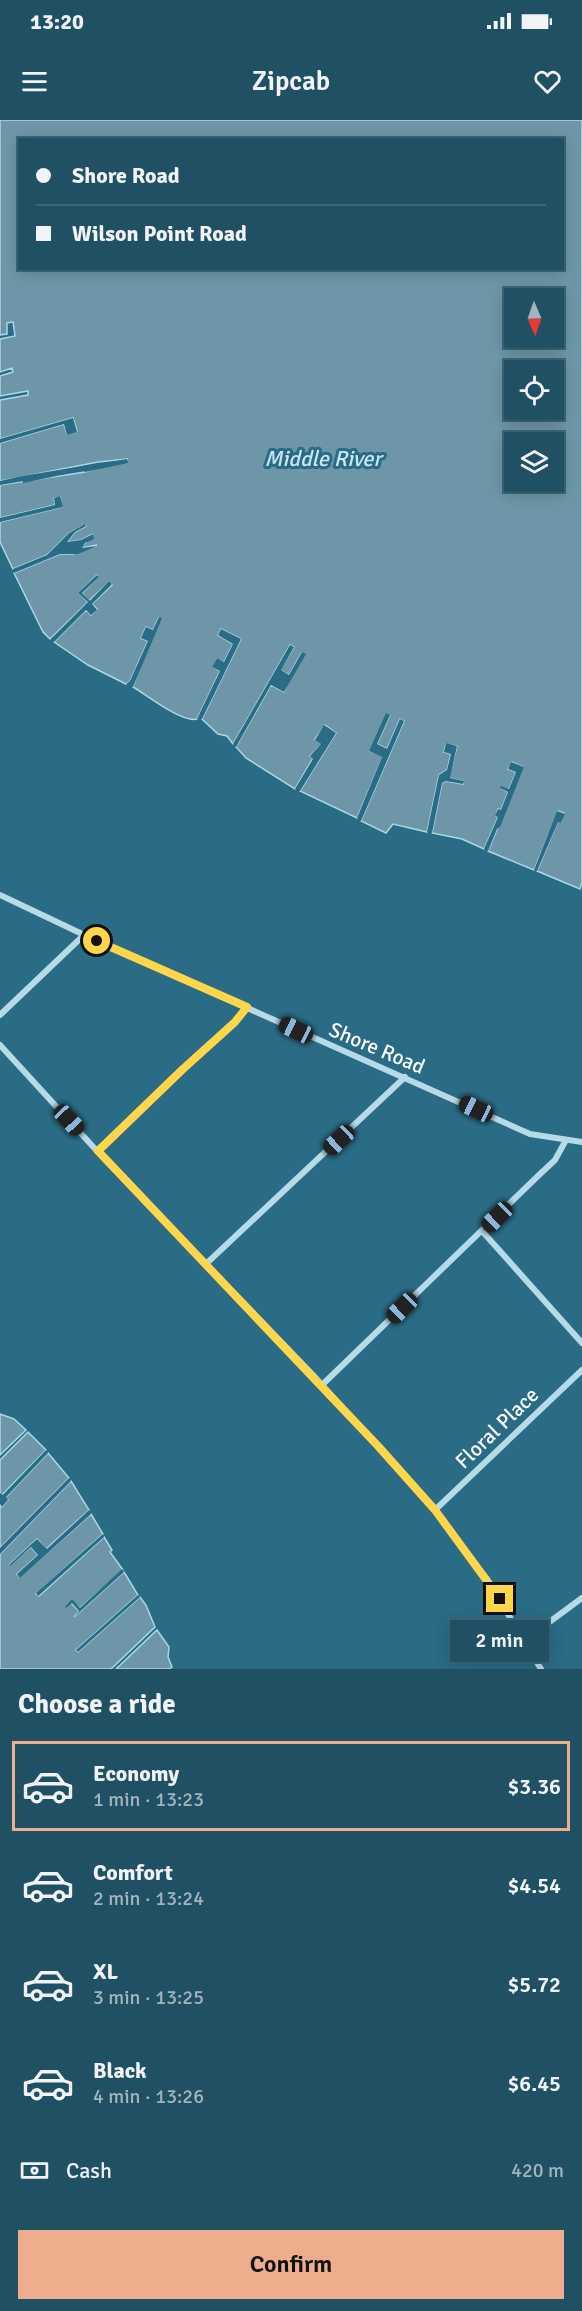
<!DOCTYPE html>
<html lang="en">
<head>
<meta charset="utf-8">
<style>
	:root { --surface:#205064; --page:#2d5a6d; --text:#f1f3f6; --muted:#a2b5bf; --line:#3d6778; --accent:#eead8d }
	body { margin:0; font-family:Signika,sans-serif; background:var(--page); color:var(--text); height:100vh; display:flex; flex-direction:column; font-size:22px; white-space:nowrap }
	* { box-sizing:border-box; margin:0 }
	p { font-size:20px; color:var(--muted) }
	.icon { flex:none; width:33px; height:33px; fill:none; stroke:currentColor; stroke-width:2; stroke-linecap:round; stroke-linejoin:round }
	.map { position:relative; height:1549px; overflow:hidden }
	.panel { display:flex; flex-direction:column; background:var(--surface); flex:1 }
	.panel>* { flex:none }
	.guide { position:absolute; left:18px; top:18px; width:546px; height:132px; border-radius:0px; box-shadow:0 3px 15px #0003,0 0 0 2px var(--line); display:grid; align-content:center; height:132px; padding:0 18px; background:var(--surface) }
	.needle { width:39px; rotate:178deg }
	.controls { position:absolute; left:504px; top:168px; display:grid; gap:12px }
	.controls a { display:grid; place-items:center; width:60px; height:60px; border-radius:0px; background:var(--surface); box-shadow:0 3px 15px #0003,0 0 0 2px var(--line); font-size:30px }
	.end { position:absolute; width:27px; height:27px; margin:-14px; border:8px solid #ffd54a; background:#111; box-shadow:0 0 0 3px #111 }
	.from { border-radius:50% }
	.bubble { position:absolute; height:42px; border-radius:0px; background:var(--surface); box-shadow:0 3px 15px #0003,0 0 0 2px var(--line); font-size:20px; font-weight:600; line-height:42px; text-align:center }
	.car { position:absolute; width:18px; height:36px; margin:-18px -9px; border-radius:8px; box-shadow:0 0 4px 2px #0007; background:linear-gradient(#222 24%,#8ab4d8 0 40%,#222 0 76%,#8ab4d8 0 86%,#222 0) }
	.guide b { display:flex; align-items:center; gap:21px; height:57px; font-size:22px }
	.guide b+b { border-top:2px solid var(--line) }
	.guide i { width:15px; height:15px; background:var(--text) }
	ul { padding:0; list-style:none }
	li { display:flex; align-items:center; gap:18px; height:90px; margin:0 12px 9px; padding:0 6px; border:3px solid transparent; border-radius:0px }
	li div { flex:1 }
	li b { display:block; font-size:22px }
	li em { font-style:normal; font-weight:600 }
	li.selected { border-color:var(--accent) }
	li>.icon { width:54px; height:54px; stroke-width:1.5 }
	h2 { padding:0 18px; font-size:27px; line-height:72px }
	.pay { display:flex; align-items:center; gap:15px; height:66px; padding:0 18px; font-size:22px }
	.pay p { margin-inline-start:auto }
	.cta { display:flex; gap:12px; margin-top:auto; padding:12px 18px }
	.cta a { flex:1; height:69px; border-radius:0px; background:var(--accent); color:#111; font-size:24px; font-weight:600; line-height:69px; text-align:center }
	.status { display:flex; justify-content:space-between; align-items:center; height:42px; padding:0 30px; background:var(--surface); direction:ltr }
	.status svg { height:16px; fill:currentColor }
	header { display:flex; justify-content:space-between; align-items:center; height:78px; padding:0 18px; background:var(--surface); font-size:27px; font-weight:600 }
	.map>svg:first-child { display:block }
</style>
</head>
<body>
<div class="status"><b>13:20</b><svg viewBox="0 0 49 12"><path d="M0 12V9h3v3zM5 12V6h3v6zM10 12V3h3v9zM15 12V0h3v12zM26 1h20v11H26zM47 4h2v5h-2z"/></svg></div>
<header><svg class="icon" aria-label="menu" viewBox="0 0 24 24"><path d="M4 6h16M4 12h16M4 18h16"/></svg>Zipcab<svg class="icon" aria-label="heart" viewBox="0 0 24 24"><path d="M12 20l-8-8c-3-5 5-10 8-4 3-6 11-1 8 4z"/></svg></header>
<div class="map">
<svg width="582" height="1549" viewBox="0 0 582 1549">
	<rect width="100%" height="100%" fill="#2a6b85"/>
	<!-- water -->
	<g fill="#6d97a8" stroke="#aad8e7" stroke-width="1.5" fill-rule="evenodd">
		<path d="M0,0H582V762L580,769L537,751L558,701L561,702L564,693L558,691L534,750L488,731L523,647L512,642L508,649L516,652L509,669L501,668L508,672L501,690L498,689L496,696L498,697L484,729L462,719L432,713L442,663L446,661L463,664V661L449,658L457,626L446,624L444,632L451,634L447,650L439,655L427,712L393,704L386,713L361,701L404,601L400,599L387,629L377,624L390,595L370,631L383,636L357,698L300,671L336,613L325,605L315,619L322,624L310,636L313,638L295,669L246,638L236,627L271,565L284,572L302,532L289,555L280,550L294,527L290,525L233,624L227,616L218,614L202,599L241,519L221,509L218,515L233,524L224,542L217,539L213,547L220,551L197,599C182,603 147,575 133,567L159,497L153,510L146,507L141,518L148,521L130,561L126,564L88,545L54,522L86,490L91,495L97,489L92,484L112,465L109,462L89,481L82,473L98,457L97,455L79,473L88,482L50,519L43,512L14,453L60,434H73L97,425L81,428L93,414L81,420L67,422L75,412L86,406L85,405L69,413L47,435L13,449L0,422V402L62,387L60,377L54,378L55,385L0,398V365L85,352L128,339L98,342L0,361V323L64,304L67,314L77,311L73,298L0,319V280L28,275V271L0,276V256L13,252L12,248L0,252V219L15,216L13,202L7,203V214L0,215ZM20,20H562V148H20ZM514,178H554V218H514ZM514,250H554V290H514ZM514,322H554V362H514Z"/>
		<polygon points="0,1294 14,1299 26,1310 0,1335"/>
		<polygon points="28,1312 46,1330 2,1375 0,1373 0,1340"/>
		<polygon points="48,1333 69,1358 0,1428 0,1385 2,1387 8,1380 5,1378"/>
		<polygon points="71,1361 89,1390 46,1429 37,1419 9,1445 31,1427 38,1435 17,1454 20,1457 91,1394 103,1414 36,1474 39,1476 104,1417 112,1430 110,1432 123,1450 80,1488 71,1483 79,1491 74,1497 124,1452 138,1475 76,1530 78,1532 140,1477 146,1485 155,1507 111,1549 0,1549 0,1434"/>
		<polygon points="157,1510 169,1527 168,1537 172,1547 169,1549 116,1549"/>
	</g>
	<!-- pier -->
	<g fill="#2a6b85">
		<polygon points="73,298 77,312 67,315 64,304 0,323 0,319"/>
		<polygon points="127,339 128,343 85,352 85,350 23,363 23,361 0,365 0,361 22,356"/>
		<polygon points="60,376 63,387 0,402 0,398 55,385 54,378"/>
		<polygon points="85,404 86,406 75,412 67,422 81,420 93,414 94,419 85,423 82,428 97,426 78,434 60,434 14,453 13,449 47,435 69,413"/>
		<polygon points="97,455 99,457 82,473 90,481 109,461 112,464 92,484 97,490 91,495 86,490 54,522 51,519 88,482 78,473"/>
		<polygon points="159,497 162,498 133,567 126,564 130,561 148,521 141,518 146,507 153,510"/>
		<polygon points="221,509 241,519 202,599 197,599 220,551 212,547 217,538 224,542 233,524 218,515"/>
		<polygon points="290,525 294,527 281,550 289,555 302,532 306,534 284,572 271,565 236,627 233,624"/>
		<polygon points="386,593 390,595 377,624 387,629 400,599 404,601 361,701 357,698 382,637 369,631"/>
		<polygon points="324,605 336,613 300,671 295,669 313,639 310,636 321,624 315,620"/>
		<polygon points="446,623 457,626 450,658 464,661 463,664 446,661 442,663 432,713 427,712 439,655 447,650 451,634 444,632"/>
		<polygon points="511,642 524,647 500,707 497,709 488,731 484,729 498,697 495,696 498,689 501,690 508,672 500,668 501,666 509,669 516,652 508,649"/>
		<polygon points="557,691 565,694 561,703 558,702 537,751 534,750"/>
		<polygon points="46,1330 48,1333 6,1377 8,1380 2,1387 0,1382 4,1381 0,1377 0,1373 3,1375"/>
		<polygon points="69,1358 71,1361 0,1434 0,1428"/>
		<polygon points="89,1390 91,1394 20,1458 17,1454 38,1435 31,1427 10,1446 9,1445 37,1419 47,1429"/>
		<polygon points="103,1414 104,1417 38,1476 36,1473"/>
		<polygon points="122,1449 124,1452 74,1497 79,1491 72,1483 66,1488 65,1487 72,1479 80,1488"/>
		<polygon points="138,1475 140,1477 78,1532 76,1530"/>
	</g>
	<g fill="none" stroke-linecap="round" stroke-linejoin="round">
		<!-- minor -->
		<g stroke="#b6dae7" stroke-width="6">
			<polyline points="0,775 97,821 530,1014 582,1022"/>
			<polyline points="0,895 85,814"/>
			<polyline points="0,925 97,1031 313,1255 435,1390 487,1459 541,1549"/>
			<polyline points="97,1031 183,949 235,902 247,887"/>
			<polyline points="482,1111 582,1223"/>
			<polyline points="207,1143 405,957"/>
			<polyline points="322,1265 540,1054 555,1040 566,1020"/>
			<polyline points="435,1390 582,1250"/>
			<polyline points="525,1520 582,1478"/>
		</g>
	</g>
	<g fill="none" stroke-linecap="round" stroke-linejoin="round">
		<!-- route -->
		<polyline stroke="#ffd54a" stroke-width="8" points="97,821 247,887 235,902 183,949 98,1031 378,1326 435,1390 500,1479"/>
	</g>
	<g text-anchor="middle" dominant-baseline="central" stroke-width="6" stroke-linejoin="round" paint-order="stroke">
		<!-- street labels -->
		<g font-size="21" fill="#fff" stroke="#2a6b85">
			<text transform="translate(377 928) rotate(23)">Shore Road</text>
			<text transform="translate(497 1308) rotate(-44)">Floral Place</text>
		</g>
		<!-- water labels -->
		<g font-size="22" font-style="italic" fill="#cae6f1" stroke="#2a6b85">
			<text x="323" y="338">Middle River</text>
		</g>
	</g>
</svg>
<div class="controls">
<a><svg class="needle" viewBox="-14 -14 28 28"><path d="M0-13l5 13h-10z" fill="#e53935"/><path d="M0 13l5-13h-10z" fill="#a2b5bf"/></svg></a>
<a><svg class="icon" aria-label="locate" viewBox="0 0 24 24"><circle cx="12" cy="12" r="6"/><path d="M12 2v4M12 18v4M2 12h4M18 12h4"/></svg></a>
<a><svg class="icon" aria-label="layers" viewBox="0 0 24 24"><path d="M12 4l9 5-9 5-9-5zM3 14l9 5 9-5"/></svg></a>
</div>
<i class="end from" style="left:97px;top:821px"></i>
<i class="end" style="left:500px;top:1479px"></i>
<div class="bubble" style="left:450px;top:1500px;width:99px">2 min</div>
<i class="car" style="left:296px;top:910px;rotate:295deg"></i>
<i class="car" style="left:476px;top:989px;rotate:295deg"></i>
<i class="car" style="left:69px;top:1000px;rotate:137deg"></i>
<i class="car" style="left:339px;top:1020px;rotate:227deg"></i>
<i class="car" style="left:497px;top:1097px;rotate:226deg"></i>
<i class="car" style="left:402px;top:1188px;rotate:226deg"></i>
<div class="guide">
<b><i class="from"></i>Shore Road</b>
<b><i></i>Wilson Point Road</b>
</div>
</div>
<section class="panel">
<h2>Choose a ride</h2>
<ul>
<li class="selected"><svg class="icon" aria-label="car" viewBox="0 0 24 24"><path d="M5 17H2v-5l4-1 3-4h7l3 4 3 1v5h-3M9 17h6M6 11h13"/><circle cx="7" cy="17" r="2"/><circle cx="17" cy="17" r="2"/></svg><div><b>Economy</b><p>1 min · 13:23</p></div><em>$3.36</em></li>
<li><svg class="icon" aria-label="car" viewBox="0 0 24 24"><path d="M5 17H2v-5l4-1 3-4h7l3 4 3 1v5h-3M9 17h6M6 11h13"/><circle cx="7" cy="17" r="2"/><circle cx="17" cy="17" r="2"/></svg><div><b>Comfort</b><p>2 min · 13:24</p></div><em>$4.54</em></li>
<li><svg class="icon" aria-label="car" viewBox="0 0 24 24"><path d="M5 17H2v-5l4-1 3-4h7l3 4 3 1v5h-3M9 17h6M6 11h13"/><circle cx="7" cy="17" r="2"/><circle cx="17" cy="17" r="2"/></svg><div><b>XL</b><p>3 min · 13:25</p></div><em>$5.72</em></li>
<li><svg class="icon" aria-label="car" viewBox="0 0 24 24"><path d="M5 17H2v-5l4-1 3-4h7l3 4 3 1v5h-3M9 17h6M6 11h13"/><circle cx="7" cy="17" r="2"/><circle cx="17" cy="17" r="2"/></svg><div><b>Black</b><p>4 min · 13:26</p></div><em>$6.45</em></li>
</ul>
<div class="pay"><svg class="icon" aria-label="cash" viewBox="0 0 24 24"><path d="M3 7h18v10H3z"/><circle cx="12" cy="12" r="2"/></svg>Cash<p>420 m</p></div>
<div class="cta"><a>Confirm</a></div>
</section>
</body>
</html>
